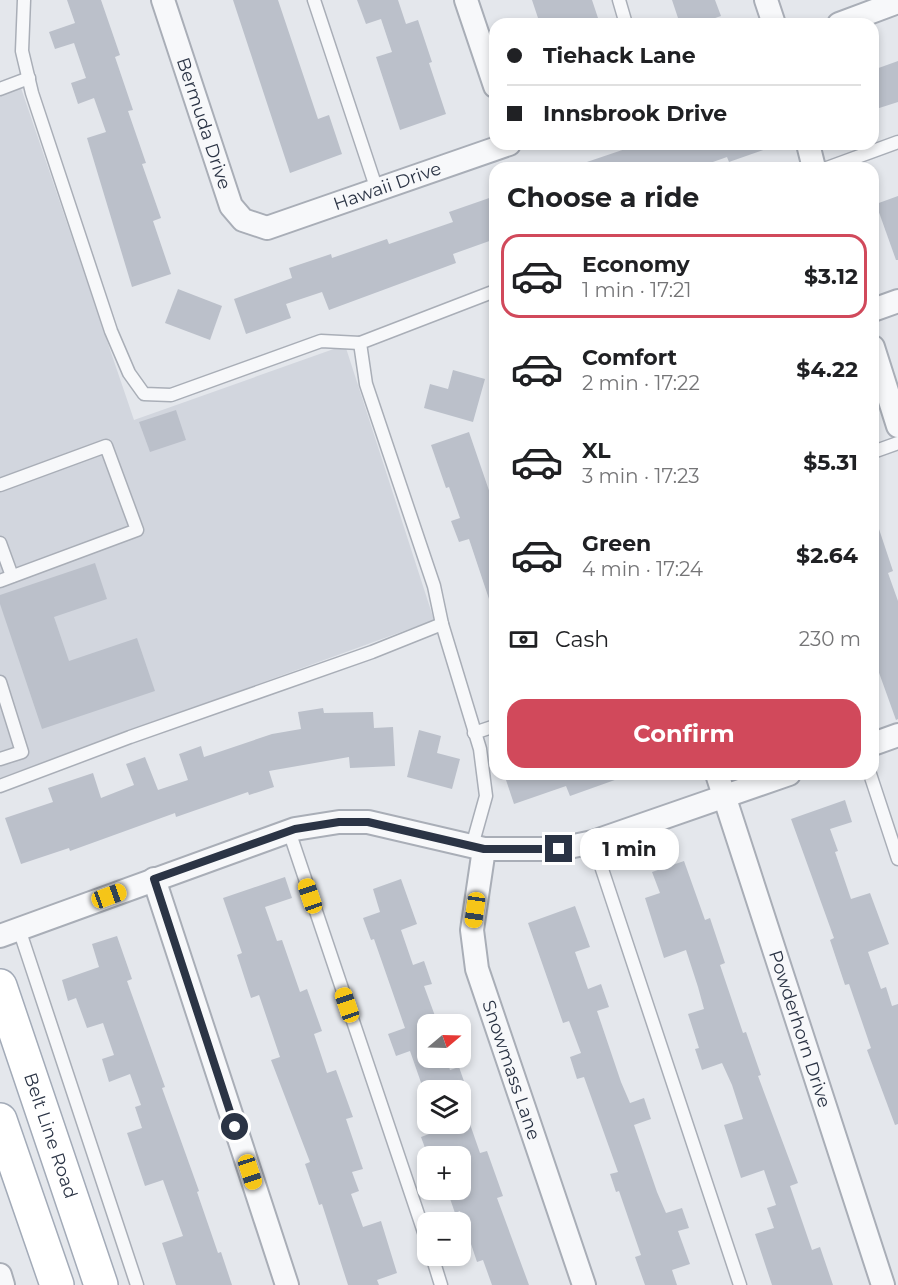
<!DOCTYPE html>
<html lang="en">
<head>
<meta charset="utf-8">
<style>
	:root { --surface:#fff; --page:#f2f2f2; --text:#202124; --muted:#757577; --line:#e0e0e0; --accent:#d1495b }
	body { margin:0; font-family:Montserrat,sans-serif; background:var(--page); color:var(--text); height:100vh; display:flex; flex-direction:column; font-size:22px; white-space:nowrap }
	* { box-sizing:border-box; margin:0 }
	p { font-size:20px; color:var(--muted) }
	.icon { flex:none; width:33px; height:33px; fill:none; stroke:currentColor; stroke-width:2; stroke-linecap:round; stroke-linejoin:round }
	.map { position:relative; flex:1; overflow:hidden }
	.panel { position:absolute; left:489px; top:162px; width:390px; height:618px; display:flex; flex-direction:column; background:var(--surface); border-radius:18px; box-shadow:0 3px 9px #0003 }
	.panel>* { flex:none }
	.guide { position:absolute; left:489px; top:18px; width:390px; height:132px; border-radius:18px; box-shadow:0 3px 9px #0003; display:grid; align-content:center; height:132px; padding:0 18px; background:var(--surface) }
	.needle { width:39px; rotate:71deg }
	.tools { position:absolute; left:417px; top:1014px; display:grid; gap:12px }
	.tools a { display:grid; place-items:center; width:54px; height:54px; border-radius:12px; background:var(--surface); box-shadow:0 3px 9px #0003; font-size:30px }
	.end { position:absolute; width:27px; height:27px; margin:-14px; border:8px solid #2b3445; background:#fff; box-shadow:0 0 0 3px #fff }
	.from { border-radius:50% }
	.bubble { position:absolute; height:42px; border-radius:18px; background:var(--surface); box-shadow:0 3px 9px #0003; font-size:20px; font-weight:700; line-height:42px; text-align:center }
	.car { position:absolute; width:18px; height:36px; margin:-18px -9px; border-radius:8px; box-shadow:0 0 4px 2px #0007; background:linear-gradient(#f5c518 24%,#345 0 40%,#f5c518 0 76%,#345 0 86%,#f5c518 0) }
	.guide b { display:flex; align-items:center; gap:21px; height:57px; font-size:22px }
	.guide b+b { border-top:2px solid var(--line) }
	.guide i { width:15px; height:15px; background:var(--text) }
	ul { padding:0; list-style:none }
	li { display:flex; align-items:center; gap:18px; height:84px; margin:0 12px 9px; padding:0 6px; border:3px solid transparent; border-radius:18px }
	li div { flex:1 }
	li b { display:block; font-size:22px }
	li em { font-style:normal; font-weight:700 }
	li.selected { border-color:var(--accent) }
	li>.icon { width:54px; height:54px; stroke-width:1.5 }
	h2 { padding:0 18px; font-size:27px; line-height:72px }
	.pay { display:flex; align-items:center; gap:15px; height:66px; padding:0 18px; font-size:22px }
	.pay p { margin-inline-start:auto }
	.cta { display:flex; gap:12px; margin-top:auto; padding:12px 18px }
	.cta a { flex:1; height:69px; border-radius:18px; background:var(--accent); color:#fff; font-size:24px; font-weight:700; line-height:69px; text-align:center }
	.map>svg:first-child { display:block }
</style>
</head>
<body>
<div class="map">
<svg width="898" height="1285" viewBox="0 0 898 1285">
	<rect width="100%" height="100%" fill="#e4e7ec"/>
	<!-- built -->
	<polygon fill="#d2d6de" points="21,88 134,420 345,345 434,620 0,778 0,96"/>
	<!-- building -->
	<g fill="#bbc0ca">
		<polygon points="67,0 101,0 120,55 115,57 133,110 128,111 146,163 142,164 161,218 153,221 171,274 132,287 87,138 106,132 94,98 78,104 71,83 86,78 74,43 55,49 49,32 75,23"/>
		<polygon points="233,0 278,0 318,119 329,115 342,154 290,173"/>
		<polygon points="357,0 398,0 406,24 418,20 432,62 429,63 446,114 400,130 376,57 392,52 381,19 366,24"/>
		<polygon points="532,0 592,0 600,24 540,24"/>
		<polygon points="672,0 715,0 721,16 698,24 680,24"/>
		<polygon points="898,61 898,102 873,110 873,70"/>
		<polygon points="640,144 772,144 772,147 729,162 727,157 696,168 579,168 578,165"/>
		<polygon points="495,196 495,239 453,254 456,263 329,310 322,292 286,304 291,318 246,334 234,299 292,278 289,268 331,254 332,258 387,239 389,244 453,222 449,212"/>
		<polygon points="898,196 898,260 896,260 876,204"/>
		<polygon points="178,289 222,306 210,340 165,323"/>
		<polygon points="453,370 485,379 473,422 424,408 430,384 448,389"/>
		<polygon points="176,410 186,440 150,452 139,422"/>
		<polygon points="469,432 495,508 495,607 492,608 469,539 459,542 451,521 460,518 449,487 446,488 431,445"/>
		<polygon points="873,520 876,520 893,571 888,573 898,601 898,719 896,720 873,656"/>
		<polygon points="95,563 107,599 54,617 69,661 137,638 155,691 42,729 0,604 0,595"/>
		<polygon points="323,708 324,713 373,712 374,728 393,727 395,766 350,768 349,757 269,771 274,787 249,795 248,792 176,817 175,813 70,851 69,848 21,864 5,818 53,802 48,788 93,773 101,798 134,785 126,764 145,757 158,790 188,780 179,754 201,746 204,757 272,734 301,729 298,712"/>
		<polygon points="419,730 441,736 437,753 460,759 452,789 407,777"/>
		<polygon points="504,774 626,774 626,776 570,796 566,786 514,804"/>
		<polygon points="845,800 852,822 830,829 838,851 835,852 851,899 870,893 889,944 868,952 881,989 886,987 892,1006 898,1004 898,1124 895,1125 867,1050 871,1048 849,984 845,985 830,940 834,938 791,819"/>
		<polygon points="684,861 705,920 710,918 725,963 720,965 743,1033 746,1032 761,1075 758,1076 798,1183 790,1186 812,1250 820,1247 833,1285 772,1285 755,1234 774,1228 767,1208 776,1205 764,1170 741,1178 724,1125 743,1119 732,1085 722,1063 702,1070 695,1049 699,1048 688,1014 704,1009 698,987 686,950 664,958 645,898 660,893 652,872"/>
		<polygon points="285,877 292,898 265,907 277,941 282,940 300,992 307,989 322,1031 314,1034 327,1073 336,1070 353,1117 346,1119 363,1169 352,1172 359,1191 351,1194 363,1227 381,1221 397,1273 377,1280 379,1285 348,1285 322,1204 319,1205 305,1164 310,1162 271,1060 280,1057 259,995 251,998 237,955 242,953 223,898"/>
		<polygon points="401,879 417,924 401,930 413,965 424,961 432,984 424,986 438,1024 428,1024 428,1058 446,1058 450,1070 459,1067 467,1090 428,1090 425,1094 410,1051 396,1056 388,1034 405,1028 374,939 371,940 363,918 380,912 373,889"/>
		<polygon points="575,906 590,947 575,952 588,989 601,984 609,1007 597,1011 621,1082 630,1103 644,1098 651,1119 634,1125 657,1192 666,1213 682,1208 689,1228 678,1231 690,1264 672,1270 677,1285 645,1285 635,1257 641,1255 619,1191 616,1192 610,1174 618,1172 584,1077 577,1079 570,1057 581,1053 569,1021 563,1023 528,923"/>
		<polygon points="117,936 132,979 127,981 165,1087 162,1088 199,1191 197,1192 218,1253 221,1252 232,1285 176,1285 162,1243 183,1236 163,1180 145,1186 127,1133 142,1128 135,1107 141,1105 130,1074 109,1082 102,1059 114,1055 103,1023 87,1028 76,998 68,1001 62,980 99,967 92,944"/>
		<polygon points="460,1104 463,1104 480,1153 487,1151 503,1196 497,1198 529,1285 492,1285 483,1260 477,1262 460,1211 455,1213 447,1190 460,1190 460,1150 441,1156 428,1156 421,1137 437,1131 434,1124 460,1124"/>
	</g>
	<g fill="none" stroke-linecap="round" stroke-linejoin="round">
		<!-- service casing -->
		<g stroke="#a9aeb7" stroke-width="15">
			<g id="service">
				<polyline points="24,0 22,51 32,93 111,331 129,373 144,394 171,395 321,341 360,343"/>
				<polyline points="314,0 377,190"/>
				<polyline points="619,0 626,24"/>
				<polyline points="0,89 29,78"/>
				<polyline points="827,168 898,142"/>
				<polyline points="873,452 898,443"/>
				<polyline points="0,485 106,446 137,530 0,581"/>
				<polyline points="0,543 12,576"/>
				<polyline points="0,682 22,752 0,759"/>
				<polyline points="474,733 495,726"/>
				<polyline points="870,774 898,859"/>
				<polyline points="0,786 130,737 372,652 442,624"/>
				<polyline points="289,831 428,1244"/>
				<polyline points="593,842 740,1285"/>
				<polyline points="472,846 486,796 480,749 442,624 434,586 366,384 360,343 495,291"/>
				<polyline points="19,929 137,1285"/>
				<polyline points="432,1256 441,1285"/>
			</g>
		</g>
		<!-- minor casing -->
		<g stroke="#a9aeb7" stroke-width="26">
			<g id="minor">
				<path id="s1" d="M163,0L231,206L243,220L267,228L509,144"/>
				<polyline points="466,0 495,86"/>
				<polyline points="766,0 774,24"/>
				<polyline points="839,24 898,2"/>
				<polyline points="808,144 814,168"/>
				<polyline points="873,310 898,301"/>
				<polyline points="873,347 898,426"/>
				<polyline points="873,744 898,735"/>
				<path id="s2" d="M717,774L883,1285"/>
				<path id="s3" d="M484,849L472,930L477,969L584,1285"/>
				<polyline points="154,879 287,1285"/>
				<polyline points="0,936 295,829 339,822 368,822 484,849 559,849 593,842 789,774"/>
				<polyline points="0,1275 3,1285"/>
			</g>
		</g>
		<!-- primary casing -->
		<g stroke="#a3abb8" stroke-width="36">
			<g id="primary">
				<path id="s4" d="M0,986L101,1285"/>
				<polyline points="0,1120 57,1285"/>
			</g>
		</g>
		<!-- service -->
		<use href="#service" stroke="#f7f8fa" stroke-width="12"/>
		<!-- minor -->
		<use href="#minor" stroke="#f7f8fa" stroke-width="22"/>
		<!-- primary -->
		<use href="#primary" stroke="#fff" stroke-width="33"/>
	</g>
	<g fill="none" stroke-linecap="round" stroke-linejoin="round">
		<!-- route -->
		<polyline stroke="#2b3445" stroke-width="8" points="235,1127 154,879 295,829 339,822 368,822 484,849 559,849"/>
	</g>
	<g text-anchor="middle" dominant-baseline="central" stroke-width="4.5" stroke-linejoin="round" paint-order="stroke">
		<!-- street labels -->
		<g font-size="18" fill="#2b3445" stroke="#f4f6f9">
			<text stroke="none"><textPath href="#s1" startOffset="130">Bermuda Drive</textPath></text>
			<text stroke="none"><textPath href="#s1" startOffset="388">Hawaii Drive</textPath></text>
			<text stroke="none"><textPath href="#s2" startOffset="268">Powderhorn Drive</textPath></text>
			<text stroke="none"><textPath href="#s3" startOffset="228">Snowmass Lane</textPath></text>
			<text stroke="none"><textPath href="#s4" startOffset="158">Belt Line Road</textPath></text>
		</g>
	</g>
</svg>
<div class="tools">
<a><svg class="needle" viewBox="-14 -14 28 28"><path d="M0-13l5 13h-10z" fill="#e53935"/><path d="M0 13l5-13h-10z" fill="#757577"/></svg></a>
<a><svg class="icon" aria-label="layers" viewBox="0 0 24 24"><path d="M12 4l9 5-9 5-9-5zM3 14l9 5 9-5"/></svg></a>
<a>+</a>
<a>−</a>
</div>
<i class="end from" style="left:235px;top:1127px"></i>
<i class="end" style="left:559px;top:849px"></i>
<div class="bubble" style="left:580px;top:828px;width:99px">1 min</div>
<i class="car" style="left:109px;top:896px;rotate:70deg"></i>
<i class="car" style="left:310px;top:896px;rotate:341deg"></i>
<i class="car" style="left:475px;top:910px;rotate:188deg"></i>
<i class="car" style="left:347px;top:1005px;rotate:341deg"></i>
<i class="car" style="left:250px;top:1172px;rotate:162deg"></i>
<div class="guide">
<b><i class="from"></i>Tiehack Lane</b>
<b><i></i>Innsbrook Drive</b>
</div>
<section class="panel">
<h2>Choose a ride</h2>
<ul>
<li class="selected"><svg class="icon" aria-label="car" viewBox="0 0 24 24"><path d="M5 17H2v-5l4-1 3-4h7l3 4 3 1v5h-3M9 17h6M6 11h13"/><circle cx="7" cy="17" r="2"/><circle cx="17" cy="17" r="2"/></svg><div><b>Economy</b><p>1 min · 17:21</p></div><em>$3.12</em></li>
<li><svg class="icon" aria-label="car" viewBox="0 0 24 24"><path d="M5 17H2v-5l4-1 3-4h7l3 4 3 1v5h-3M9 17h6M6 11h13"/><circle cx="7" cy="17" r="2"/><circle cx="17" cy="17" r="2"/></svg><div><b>Comfort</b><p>2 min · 17:22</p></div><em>$4.22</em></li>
<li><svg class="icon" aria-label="car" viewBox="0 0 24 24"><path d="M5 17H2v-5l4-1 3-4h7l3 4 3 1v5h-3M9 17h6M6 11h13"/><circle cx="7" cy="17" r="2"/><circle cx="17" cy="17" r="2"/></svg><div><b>XL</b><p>3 min · 17:23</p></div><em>$5.31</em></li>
<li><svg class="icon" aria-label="car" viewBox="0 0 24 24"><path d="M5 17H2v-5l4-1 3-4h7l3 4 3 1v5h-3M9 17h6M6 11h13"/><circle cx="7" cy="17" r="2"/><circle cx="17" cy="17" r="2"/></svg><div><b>Green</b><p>4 min · 17:24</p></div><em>$2.64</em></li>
</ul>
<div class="pay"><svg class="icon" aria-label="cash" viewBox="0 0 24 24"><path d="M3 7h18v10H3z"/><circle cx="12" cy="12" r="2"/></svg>Cash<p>230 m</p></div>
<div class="cta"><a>Confirm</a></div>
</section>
</div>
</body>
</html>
